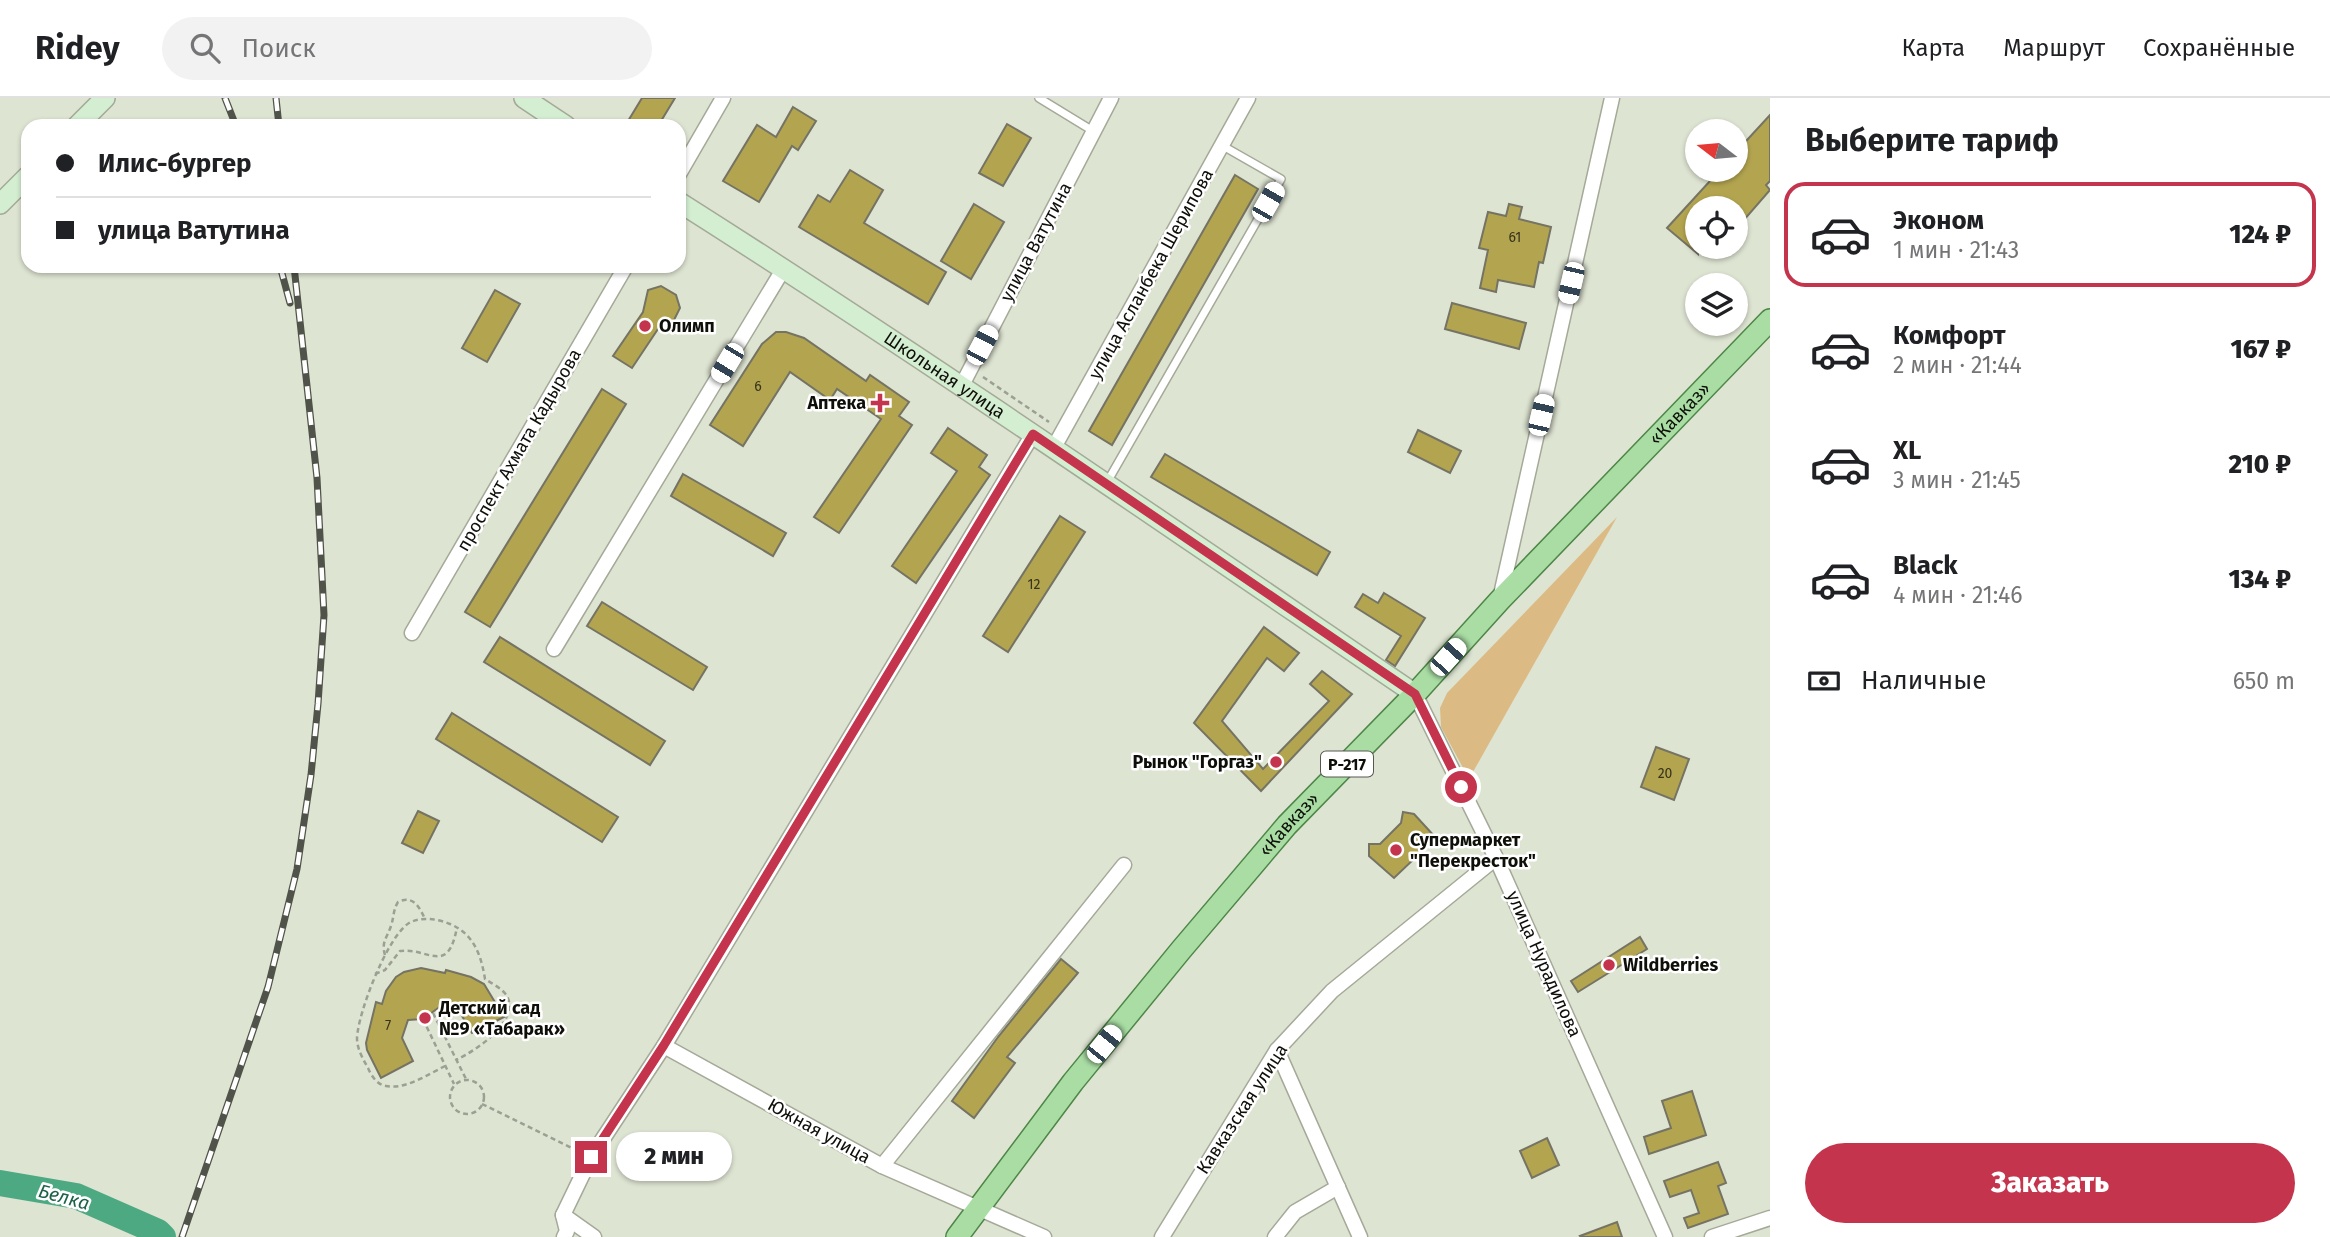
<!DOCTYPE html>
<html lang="ru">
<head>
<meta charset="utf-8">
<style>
	:root { --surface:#fff; --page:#f2f2f2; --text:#202124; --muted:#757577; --line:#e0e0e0; --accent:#c4344d }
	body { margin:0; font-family:"Fira Sans",sans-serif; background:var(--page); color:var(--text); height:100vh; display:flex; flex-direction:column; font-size:26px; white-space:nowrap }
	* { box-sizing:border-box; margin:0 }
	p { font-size:23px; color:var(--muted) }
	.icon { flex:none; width:38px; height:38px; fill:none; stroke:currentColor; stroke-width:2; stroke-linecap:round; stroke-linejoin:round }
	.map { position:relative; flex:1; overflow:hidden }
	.details { display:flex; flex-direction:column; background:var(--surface); width:560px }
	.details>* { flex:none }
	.guide { position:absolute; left:21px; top:21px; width:665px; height:154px; border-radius:21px; box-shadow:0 2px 5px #0004; display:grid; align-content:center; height:154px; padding:0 35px; background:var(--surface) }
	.needle { width:46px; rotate:286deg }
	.buttons { position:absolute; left:1685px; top:21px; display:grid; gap:14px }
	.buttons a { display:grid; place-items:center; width:63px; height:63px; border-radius:50%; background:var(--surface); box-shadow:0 2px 5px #0004; font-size:35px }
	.end { position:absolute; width:32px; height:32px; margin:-16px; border:9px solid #c4344d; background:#fff; box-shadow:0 0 0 4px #fff }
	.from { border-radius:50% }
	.bubble { position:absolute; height:49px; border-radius:24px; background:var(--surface); box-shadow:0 2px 5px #0004; font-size:23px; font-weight:800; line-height:49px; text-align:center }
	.car { position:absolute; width:21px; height:42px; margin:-21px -10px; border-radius:9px; box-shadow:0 0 5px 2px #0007; background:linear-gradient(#fff 24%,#345 0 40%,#fff 0 76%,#345 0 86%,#fff 0) }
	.guide b { display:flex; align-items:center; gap:24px; height:66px; font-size:26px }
	.guide b+b { border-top:2px solid var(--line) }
	.guide i { width:18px; height:18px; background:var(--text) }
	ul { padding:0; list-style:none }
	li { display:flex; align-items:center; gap:21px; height:105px; margin:0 14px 10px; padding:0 21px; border:4px solid transparent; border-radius:21px }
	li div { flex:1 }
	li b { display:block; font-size:26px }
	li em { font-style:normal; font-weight:800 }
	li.on { border-color:var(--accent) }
	li>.icon { width:63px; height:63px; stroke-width:1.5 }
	h2 { padding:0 35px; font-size:32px; line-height:84px }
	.pay { display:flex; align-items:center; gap:18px; height:77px; padding:0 35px; font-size:26px }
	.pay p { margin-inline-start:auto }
	.cta { display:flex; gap:14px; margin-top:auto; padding:14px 35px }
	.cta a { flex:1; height:80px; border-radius:42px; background:var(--accent); color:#fff; font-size:28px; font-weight:800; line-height:80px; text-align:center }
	header { display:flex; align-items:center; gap:42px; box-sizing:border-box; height:98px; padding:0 35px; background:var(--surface); border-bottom:2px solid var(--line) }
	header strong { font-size:33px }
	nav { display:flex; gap:38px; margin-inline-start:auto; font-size:24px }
	.search { width:490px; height:63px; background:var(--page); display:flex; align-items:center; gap:18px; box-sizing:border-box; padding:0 24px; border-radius:38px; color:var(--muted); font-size:26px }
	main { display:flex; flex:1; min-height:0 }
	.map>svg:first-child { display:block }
</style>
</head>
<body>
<header>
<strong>Ridey</strong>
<div class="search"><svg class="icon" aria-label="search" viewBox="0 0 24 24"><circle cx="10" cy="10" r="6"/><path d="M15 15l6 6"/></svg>Поиск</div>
<nav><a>Карта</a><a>Маршрут</a><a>Сохранённые</a></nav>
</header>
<main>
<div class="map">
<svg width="1770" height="1139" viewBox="0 0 1770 1139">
	<rect width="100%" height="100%" fill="#dee4d2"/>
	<!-- green -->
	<polygon fill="#dcba84" points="1617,419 1469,681 1441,629 1440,610 1447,595"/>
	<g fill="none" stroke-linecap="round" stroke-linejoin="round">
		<!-- river -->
		<polyline stroke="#4ca982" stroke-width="26" points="0,1085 76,1098 158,1134 163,1139"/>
	</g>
	<!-- building -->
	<g fill="#b3a550" stroke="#757363" stroke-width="2">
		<polygon points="642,0 675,0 658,28 625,28"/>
		<polygon points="793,9 816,23 798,52 792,48 759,104 723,83 757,27 776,39"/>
		<polygon points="1770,17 1770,83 1766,87 1770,92 1744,122 1736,116 1736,110 1698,110 1698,156 1667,130 1720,72 1736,72 1736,54"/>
		<polygon points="1007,26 1031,40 1003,88 979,75"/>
		<polygon points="850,72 883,92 864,125 946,174 928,206 799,129 818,97 830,104"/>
		<polygon points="1235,77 1258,91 1112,347 1089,333"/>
		<polygon points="974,106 1004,124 971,181 941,163"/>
		<polygon points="1509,106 1522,109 1519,121 1551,129 1543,165 1539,164 1534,189 1498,182 1496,194 1480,190 1488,152 1479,150 1488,114 1506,118"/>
		<polygon points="661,188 676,197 680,210 673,224 662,225 632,270 613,258 643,214 648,192"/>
		<polygon points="495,192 520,206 487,264 462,250"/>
		<polygon points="1452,205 1526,225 1519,251 1445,231"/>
		<polygon points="776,234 786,234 804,240 866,283 870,277 909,304 899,318 912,327 839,435 814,419 881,321 837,291 830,302 790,274 743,348 710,327 762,246"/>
		<polygon points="602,291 626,306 490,529 465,514"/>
		<polygon points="948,330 987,357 979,369 990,377 916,485 892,468 957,373 931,355"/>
		<polygon points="1418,332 1461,353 1450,375 1408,354"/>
		<polygon points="1165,356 1330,454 1317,477 1151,379"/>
		<polygon points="683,376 786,435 773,458 671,398"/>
		<polygon points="1060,418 1085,434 1008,554 983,538"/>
		<polygon points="1384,495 1425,520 1395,568 1386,562 1401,538 1355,509 1363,496 1378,505"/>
		<polygon points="602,504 707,569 693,592 587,528"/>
		<polygon points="1264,529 1299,555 1284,573 1267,560 1222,623 1263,671 1329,603 1310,586 1322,573 1352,596 1261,693 1194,625"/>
		<polygon points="500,539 665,643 650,667 484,564"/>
		<polygon points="452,615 618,719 602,744 436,641"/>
		<polygon points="1656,649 1689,661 1674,702 1641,689"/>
		<polygon points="418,713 439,723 423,755 402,745"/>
		<polygon points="1403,714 1414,716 1436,740 1394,780 1369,758 1369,746 1380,746 1401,725"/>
		<polygon points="1640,839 1647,851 1578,894 1571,883"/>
		<polygon points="1061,861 1078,875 1007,959 1015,965 974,1020 952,1003 998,939"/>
		<polygon points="421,870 445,875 446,872 471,879 484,886 504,919 472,935 459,913 441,908 423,921 408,922 402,940 413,963 381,980 367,952 366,945 376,904 382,906 386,893 396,879 404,874"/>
		<polygon points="1692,993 1706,1037 1649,1056 1644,1039 1671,1030 1662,1003"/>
		<polygon points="1547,1040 1559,1067 1532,1080 1520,1053"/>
		<polygon points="1718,1064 1726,1085 1718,1088 1728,1116 1688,1130 1684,1120 1699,1115 1691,1092 1670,1099 1664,1083"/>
		<polygon points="1617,1124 1622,1139 1581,1139 1580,1138"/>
	</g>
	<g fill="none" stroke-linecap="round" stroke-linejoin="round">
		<!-- lane casing -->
		<g stroke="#a4a998" stroke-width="10">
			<g id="lane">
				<polyline points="1039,0 1093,33"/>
				<polyline points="1106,386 1281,81 1223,48"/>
			</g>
		</g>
		<!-- street casing -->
		<g stroke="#a4a998" stroke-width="17">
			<g id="street">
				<polyline points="679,76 723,0"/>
				<polyline points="961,289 1111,0"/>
				<polyline points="1053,351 1248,0"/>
				<polyline points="1500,501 1612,0"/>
				<polyline points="412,535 626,168"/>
				<polyline points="554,551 784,170"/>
				<polyline points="1415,596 1496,760 1665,1139"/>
				<polyline points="664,948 882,1068 1044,1139"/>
				<polyline points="1277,952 1360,1139"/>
				<polyline points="882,1068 1124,767"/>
				<polyline points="563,1117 594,1139"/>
				<polyline points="564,1139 567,1133 563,1117 591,1059 664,948 1033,336"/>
				<polyline points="1162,1139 1277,952 1332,893 1496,760"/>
				<polyline points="1275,1139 1295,1114 1338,1089"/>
				<polyline points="1712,1139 1770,1120"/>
			</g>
		</g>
		<!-- secondary casing -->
		<g stroke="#a4a998" stroke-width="22">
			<g id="secondary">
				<polyline points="524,0 566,28"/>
				<polyline points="77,28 105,0"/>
				<path id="s1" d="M679,104C928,262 1171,430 1415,596"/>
				<polyline points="0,106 28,78"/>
			</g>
		</g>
		<!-- primary casing -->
		<g stroke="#4d8647" stroke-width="24">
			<g id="primary">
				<path id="s2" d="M957,1139L1073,984L1181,852L1287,727L1415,596L1500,502L1770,222"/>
			</g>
		</g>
		<!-- path -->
		<g stroke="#9ba092" stroke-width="2.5" stroke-dasharray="5 3.5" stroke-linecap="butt">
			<polyline points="983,279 1049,324"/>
			<path d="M385,857C381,844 387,840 391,828C394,819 393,812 398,804C413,797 419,808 425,821"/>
			<path d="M375,876L385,872L400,853C428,849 448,879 457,829"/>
			<polyline points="433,915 466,981"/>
			<polyline points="423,921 454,986"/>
			<path d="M445,968C429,976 405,992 386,988C377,987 371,977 368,970C363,961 357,951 357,940C358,915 387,839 409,825C421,818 438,821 450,826C474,836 481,857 485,881C492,886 502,890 507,898C520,924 475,953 456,962"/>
			<circle cx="467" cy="999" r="17"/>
			<polyline points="482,1006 578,1053"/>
		</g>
		<!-- lane -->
		<use href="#lane" stroke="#fff" stroke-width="7"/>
		<!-- street -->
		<use href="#street" stroke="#fff" stroke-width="14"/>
		<!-- secondary -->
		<use href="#secondary" stroke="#d4eed2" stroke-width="19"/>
		<!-- primary -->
		<use href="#primary" stroke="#a9dda4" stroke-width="21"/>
		<!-- rail casing -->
		<g stroke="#505349" stroke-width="7">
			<g id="rail">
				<polyline points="225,0 236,28"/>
				<polyline points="276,0 279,28"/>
				<polyline points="280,168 290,205"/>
				<polyline points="182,1139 268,889 297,771 311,677 318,606 324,517 317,380 294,168"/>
			</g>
		</g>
		<!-- rail -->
		<use href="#rail" stroke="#fff" stroke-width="4.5" stroke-dasharray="13" stroke-linecap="butt"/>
	</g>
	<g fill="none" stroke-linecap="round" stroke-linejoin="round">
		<!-- route -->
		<polyline stroke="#c4344d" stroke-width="9" points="591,1059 664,947 1033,336 1415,596 1461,689"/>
	</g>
	<!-- markers -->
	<g fill="#c4344d" stroke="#fff" stroke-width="2.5">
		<circle cx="645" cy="228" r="7"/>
		<path d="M876.5 294.5h7v7h7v7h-7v7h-7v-7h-7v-7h7z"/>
		<circle cx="1276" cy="664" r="7"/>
		<circle cx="1396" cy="752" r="7"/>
		<circle cx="1609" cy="867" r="7"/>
		<circle cx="425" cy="920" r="7"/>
	</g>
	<g text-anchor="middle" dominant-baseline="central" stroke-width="5" stroke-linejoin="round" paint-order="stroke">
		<!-- number labels -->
		<g font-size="14" fill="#37341b">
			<text x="1515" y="139">61</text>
			<text x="758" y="288">6</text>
			<text x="1034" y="486">12</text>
			<text x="1665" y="675">20</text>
			<text x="388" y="927">7</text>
		</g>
		<!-- shield labels -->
		<rect fill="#fff" stroke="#565753" stroke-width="2" x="1321" y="653.5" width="52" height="25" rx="5"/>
		<g font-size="16" font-weight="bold" fill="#0e0f09">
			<text x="1347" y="666">Р-217</text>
		</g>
		<!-- street labels -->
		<g font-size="18" fill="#0e0f09" stroke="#fff">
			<text transform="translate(1036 144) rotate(-62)">улица Ватутина</text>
			<text transform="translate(1151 176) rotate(-61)">улица Асланбека Шерипова</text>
			<text stroke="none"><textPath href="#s1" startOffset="317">Школьная улица</textPath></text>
			<text stroke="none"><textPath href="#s2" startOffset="1097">«Кавказ»</textPath></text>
			<text transform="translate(519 352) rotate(-60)">проспект Ахмата Кадырова</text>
			<text stroke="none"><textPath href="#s2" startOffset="530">«Кавказ»</textPath></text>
			<text transform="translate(1544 866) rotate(66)">улица Нурадилова</text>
			<text transform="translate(1242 1011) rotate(-57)">Кавказская улица</text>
			<text transform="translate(819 1033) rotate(29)">Южная улица</text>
		</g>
		<!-- poi labels -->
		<g font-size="18" font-weight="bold" fill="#0e0f09" stroke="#fff" text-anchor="start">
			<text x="659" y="228">Олимп</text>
			<text x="866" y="305" text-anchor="end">Аптека</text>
			<text x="1262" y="664" text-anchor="end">Рынок "Горгаз"</text>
			<text x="1410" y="742">Супермаркет<tspan x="1410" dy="21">"Перекресток"</tspan></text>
			<text x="1623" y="867">Wildberries</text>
			<text x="439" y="910">Детский сад<tspan x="439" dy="21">№9 «Табарак»</tspan></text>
		</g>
		<!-- water labels -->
		<g font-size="19" font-style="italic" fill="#1c6247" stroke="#fff">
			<text transform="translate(64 1099) rotate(15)">Белка</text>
		</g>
	</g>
</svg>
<div class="buttons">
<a><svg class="needle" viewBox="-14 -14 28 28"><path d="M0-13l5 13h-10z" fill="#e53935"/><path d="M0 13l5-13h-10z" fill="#757577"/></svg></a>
<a><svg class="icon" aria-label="locate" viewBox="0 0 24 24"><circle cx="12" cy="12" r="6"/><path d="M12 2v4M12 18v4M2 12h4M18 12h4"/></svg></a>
<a><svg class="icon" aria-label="layers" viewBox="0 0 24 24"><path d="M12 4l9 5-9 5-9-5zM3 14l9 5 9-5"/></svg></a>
</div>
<i class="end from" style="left:1461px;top:689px"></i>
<i class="end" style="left:591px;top:1059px"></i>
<div class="bubble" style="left:616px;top:1034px;width:116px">2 мин</div>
<i class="car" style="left:1268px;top:104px;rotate:30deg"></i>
<i class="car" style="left:1571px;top:185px;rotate:193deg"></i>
<i class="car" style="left:982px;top:247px;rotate:28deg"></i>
<i class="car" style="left:727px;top:265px;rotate:211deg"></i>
<i class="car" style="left:1541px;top:317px;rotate:13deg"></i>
<i class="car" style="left:1448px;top:559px;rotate:42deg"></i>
<i class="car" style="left:1104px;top:946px;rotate:39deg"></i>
<div class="guide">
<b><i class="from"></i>Илис-бургер</b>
<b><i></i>улица Ватутина</b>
</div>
</div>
<section class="details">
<h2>Выберите тариф</h2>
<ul>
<li class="on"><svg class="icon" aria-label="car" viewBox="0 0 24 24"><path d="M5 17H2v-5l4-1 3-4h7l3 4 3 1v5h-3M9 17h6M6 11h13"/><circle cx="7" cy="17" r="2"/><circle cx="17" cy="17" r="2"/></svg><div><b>Эконом</b><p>1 мин · 21:43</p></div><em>124 ₽</em></li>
<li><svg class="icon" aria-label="car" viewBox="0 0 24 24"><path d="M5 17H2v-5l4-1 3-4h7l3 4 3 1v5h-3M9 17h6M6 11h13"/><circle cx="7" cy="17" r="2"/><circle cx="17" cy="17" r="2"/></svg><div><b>Комфорт</b><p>2 мин · 21:44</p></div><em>167 ₽</em></li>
<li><svg class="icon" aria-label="car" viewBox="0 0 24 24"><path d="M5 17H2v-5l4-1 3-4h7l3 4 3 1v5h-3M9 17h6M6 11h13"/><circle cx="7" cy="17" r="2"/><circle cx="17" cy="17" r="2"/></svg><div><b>XL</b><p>3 мин · 21:45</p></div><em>210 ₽</em></li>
<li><svg class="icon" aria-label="car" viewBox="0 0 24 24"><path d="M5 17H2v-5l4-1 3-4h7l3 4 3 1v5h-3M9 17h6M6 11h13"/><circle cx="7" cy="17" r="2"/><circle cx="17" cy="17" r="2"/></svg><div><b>Black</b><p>4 мин · 21:46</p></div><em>134 ₽</em></li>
</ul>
<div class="pay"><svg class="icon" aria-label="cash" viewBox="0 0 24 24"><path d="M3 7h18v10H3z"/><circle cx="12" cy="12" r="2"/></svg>Наличные<p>650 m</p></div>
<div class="cta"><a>Заказать</a></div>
</section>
</main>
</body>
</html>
